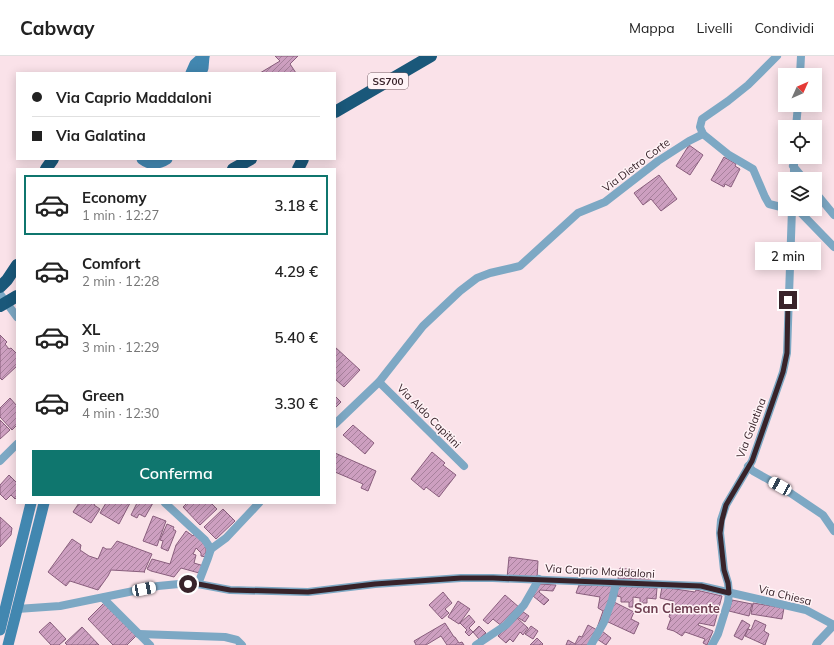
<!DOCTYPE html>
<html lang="it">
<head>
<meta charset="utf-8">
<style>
	:root { --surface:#fff; --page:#f6f6f6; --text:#222; --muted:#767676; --line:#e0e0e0; --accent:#0f766e }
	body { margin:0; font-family:Mulish,sans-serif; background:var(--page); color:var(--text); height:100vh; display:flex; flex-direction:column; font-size:15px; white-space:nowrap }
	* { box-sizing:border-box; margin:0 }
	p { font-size:13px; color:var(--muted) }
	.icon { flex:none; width:22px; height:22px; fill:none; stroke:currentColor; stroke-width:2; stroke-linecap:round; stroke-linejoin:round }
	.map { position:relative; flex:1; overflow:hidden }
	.sheet { position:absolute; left:16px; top:112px; width:320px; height:336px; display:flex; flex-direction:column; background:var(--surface); border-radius:0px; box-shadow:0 2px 10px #0003 }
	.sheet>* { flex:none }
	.banner { position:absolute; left:16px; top:16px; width:320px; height:88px; border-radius:0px; box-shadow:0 2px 10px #0003; display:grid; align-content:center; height:88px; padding:0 16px; background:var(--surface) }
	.needle { width:26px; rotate:45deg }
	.buttons { position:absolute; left:778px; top:12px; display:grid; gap:8px }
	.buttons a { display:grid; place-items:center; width:44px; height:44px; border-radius:0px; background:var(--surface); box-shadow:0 2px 10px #0003; font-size:20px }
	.end { position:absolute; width:18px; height:18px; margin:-9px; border:5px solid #38232a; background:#fff; box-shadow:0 0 0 2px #fff }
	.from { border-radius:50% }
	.bubble { position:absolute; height:28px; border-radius:0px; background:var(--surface); box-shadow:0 2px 10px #0003; font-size:13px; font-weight:600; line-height:28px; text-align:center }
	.car { position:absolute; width:12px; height:24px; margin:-12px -6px; border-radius:5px; box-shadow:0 0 3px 1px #0007; background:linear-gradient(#fff 24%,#345 0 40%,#fff 0 76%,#345 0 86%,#fff 0) }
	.banner b { display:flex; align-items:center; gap:14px; height:38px; font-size:15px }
	.banner b+b { border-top:1px solid var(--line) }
	.banner i { width:10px; height:10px; background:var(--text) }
	ul { padding:7px 0 0; list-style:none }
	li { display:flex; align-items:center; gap:12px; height:60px; margin:0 8px 6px; padding:0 8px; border:2px solid transparent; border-radius:0px }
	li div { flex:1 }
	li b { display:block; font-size:15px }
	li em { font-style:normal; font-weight:600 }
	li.on { border-color:var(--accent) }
	li>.icon { width:36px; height:36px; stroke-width:1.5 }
	.button { display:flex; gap:8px; margin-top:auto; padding:8px 16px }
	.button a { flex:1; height:46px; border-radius:0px; background:var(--accent); color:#fff; font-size:16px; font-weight:600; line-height:46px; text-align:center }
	header { display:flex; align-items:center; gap:24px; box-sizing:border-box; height:56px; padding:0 20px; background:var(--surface); border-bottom:1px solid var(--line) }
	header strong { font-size:19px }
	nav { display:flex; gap:22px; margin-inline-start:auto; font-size:14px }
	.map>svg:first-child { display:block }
</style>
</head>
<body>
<header>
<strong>Cabway</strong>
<nav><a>Mappa</a><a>Livelli</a><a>Condividi</a></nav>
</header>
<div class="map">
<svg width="834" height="589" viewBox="0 0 834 589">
	<defs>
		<pattern id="building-hatch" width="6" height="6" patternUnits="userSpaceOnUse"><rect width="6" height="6" fill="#cd9fc0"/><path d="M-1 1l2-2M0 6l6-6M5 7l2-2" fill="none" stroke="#a7819c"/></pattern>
	</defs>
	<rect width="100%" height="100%" fill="#fae2e9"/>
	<!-- building -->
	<g fill="url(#building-hatch)" stroke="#895e7d">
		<polygon points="275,0 298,0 290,8 296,17 260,17 280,5"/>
		<polygon points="689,89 703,99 690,119 676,110"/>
		<polygon points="724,101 736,108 735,110 740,113 731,131 725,128 724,131 711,124"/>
		<polygon points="659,119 677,143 661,155 651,143 643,149 634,137"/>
		<polygon points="0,279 7,286 5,288 9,293 11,292 17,298 17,310 2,324 0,322"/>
		<polygon points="335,291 360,314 344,331 335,323"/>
		<polygon points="335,340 341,346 335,352"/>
		<polygon points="10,342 17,350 17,369 12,374 0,361 0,352"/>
		<polygon points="0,364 10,374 0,383"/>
		<polygon points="353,369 374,387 365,398 343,379"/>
		<polygon points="432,396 445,407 443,409 456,419 439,441 426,431 424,434 411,423"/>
		<polygon points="335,397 376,415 368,435 361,432 363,428 335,416"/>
		<polygon points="9,419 17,427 17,441 15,443 11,439 6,444 0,438 0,429"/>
		<polygon points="79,447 95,447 94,449 100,453 91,467 73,456"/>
		<polygon points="106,447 130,447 119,468 100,457"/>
		<polygon points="137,447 153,447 145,461 139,458 137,462 131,459"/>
		<polygon points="187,447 211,447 217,453 200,469 183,451"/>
		<polygon points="223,453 235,465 216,483 204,471"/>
		<polygon points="153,460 166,465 157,490 143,485"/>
		<polygon points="0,461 12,472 11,479 0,491"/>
		<polygon points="167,468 174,471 173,473 176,475 168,495 161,492 163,485 160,484"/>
		<polygon points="186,475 193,480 194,478 206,490 206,501 201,500 201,497 196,492 193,498 196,499 194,507 204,510 199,517 181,512 174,521 151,515 147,513 152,503 170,508 176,489"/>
		<polygon points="72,483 81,489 80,494 89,500 98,503 103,491 106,493 111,493 117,485 152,498 144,516 145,516 111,514 108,520 98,534 70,525 66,530 48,516"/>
		<polygon points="509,501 538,505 537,523 507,522"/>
		<polygon points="620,512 651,517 651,523 618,523"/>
		<polygon points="540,528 556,529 553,535 540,534 539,536 549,544 544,549 533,540"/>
		<polygon points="579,529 614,530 600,572 597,572 603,555 598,552 600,541 576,537"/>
		<polygon points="617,530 657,532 656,543 647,542 647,547 640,547 640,542 633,541 633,551 629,551 629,546 621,546 621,541 617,540"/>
		<polygon points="662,531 695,536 696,534 722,540 714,570 699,567 698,569 713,575 707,589 703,587 705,583 685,576 682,580 674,575 667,573 671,562 669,561 673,545 660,542"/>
		<polygon points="443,536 452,547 445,553 449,557 442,563 429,549"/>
		<polygon points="505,539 520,552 503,571 493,563 488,568 483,564"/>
		<polygon points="732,544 752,548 749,560 729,555"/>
		<polygon points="458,545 470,553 459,568 448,561"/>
		<polygon points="105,546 137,579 127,589 113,589 88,563"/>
		<polygon points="614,546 634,556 631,563 639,567 634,578 606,565"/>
		<polygon points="753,547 784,552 782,563 751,558"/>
		<polygon points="522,555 529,560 525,566 517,561"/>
		<polygon points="469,559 475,566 469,572 473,576 469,580 465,576 467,574 460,567"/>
		<polygon points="516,561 528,572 523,579 520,576 513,586 510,583 506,587 498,580"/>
		<polygon points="742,564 750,569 742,584 734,580"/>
		<polygon points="755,564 766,569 764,575 769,578 765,589 745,580 748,573 751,574"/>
		<polygon points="50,566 66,583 59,589 51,589 39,576"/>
		<polygon points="445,567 454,581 455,581 459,587 462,586 464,589 447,589 441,580 426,589 416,589 414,585"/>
		<polygon points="588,569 597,574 589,589 566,589 568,584 575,588 579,580 582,581"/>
		<polygon points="479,570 486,577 479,583 473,576"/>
		<polygon points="531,570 538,575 533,583 525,578"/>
		<polygon points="82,571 99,589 67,589 65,587"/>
		<polygon points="602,575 611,582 606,589 597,583"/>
		<polygon points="537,582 543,588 542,589 530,589"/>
	</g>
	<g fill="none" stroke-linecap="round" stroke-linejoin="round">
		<!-- street -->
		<g stroke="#7da8c4" stroke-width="8">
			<polyline points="777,0 748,29 728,45 702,63 700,71 703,78 729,99 753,113 765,141 769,148 785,152"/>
			<polyline points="800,19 801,0"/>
			<polyline points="796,71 798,49"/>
			<polyline points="793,110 804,123"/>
			<polyline points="794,123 794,101"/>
			<polyline points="815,136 834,159"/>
			<polyline points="790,153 800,156 834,191"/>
			<polyline points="0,238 17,261"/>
			<polyline points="379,326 464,410"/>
			<polyline points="335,368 379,326 423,270 460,235 477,222 490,217 520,210 578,157 605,146 658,105 689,85 703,78"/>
			<polyline points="0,405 17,388"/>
			<polyline points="748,410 753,415 780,430 823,459 834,475"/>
			<polyline points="165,447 205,484 211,493"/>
			<polyline points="198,528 208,502 211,493 226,482 259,447"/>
			<polyline points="103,542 150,589"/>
			<polyline points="17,553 60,550 158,530 179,528 198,528 230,534 308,536 375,528 461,522 493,522 701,530 806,554 834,569"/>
			<polyline points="139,578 225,581 237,584 242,589"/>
			<polyline points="476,589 506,569 524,549 539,523"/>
			<polyline points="591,589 604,566 612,544 616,528"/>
			<polyline points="712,589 718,578 728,546 729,537 728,527 724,514 720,477 721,464 726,449 752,405 783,316 787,297 792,153"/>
			<polyline points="816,589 817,587 834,569"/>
		</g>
		<!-- secondary -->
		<g stroke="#4287b0" stroke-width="11">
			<polyline points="191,17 195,8 204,0"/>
			<polyline points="201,17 203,12 204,0"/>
			<path d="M142,103C150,109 158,109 167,103"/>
			<polyline points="0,574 31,447"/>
			<polyline points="8,589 44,447"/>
		</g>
		<!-- highway -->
		<g stroke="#1a587a" stroke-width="12">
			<polyline points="335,56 431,0"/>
			<polyline points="46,113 53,103"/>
			<polyline points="233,113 251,103"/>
			<polyline points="298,113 303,103"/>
			<polyline points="0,231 7,224 17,209"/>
		</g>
		<!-- highway-bridge -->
		<polyline stroke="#1a587a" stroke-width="12" points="0,250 17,240"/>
	</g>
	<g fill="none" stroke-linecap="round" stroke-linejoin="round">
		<!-- route -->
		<polyline stroke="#38232a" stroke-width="5" points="188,528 198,528 230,534 308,536 375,528 461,522 493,522 701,530 729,537 728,527 724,514 720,477 722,464 726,449 752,405 783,316 787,297 788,244"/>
	</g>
	<g text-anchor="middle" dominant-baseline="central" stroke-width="3" stroke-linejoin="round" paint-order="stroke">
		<!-- shield labels -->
		<rect fill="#fff3f6" stroke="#746167" stroke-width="1" x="368" y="17" width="40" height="16" rx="3"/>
		<g font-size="10" font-weight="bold" fill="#38232a">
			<text x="388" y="25">SS700</text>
		</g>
		<!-- street labels -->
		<g font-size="11" fill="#38232a" stroke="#fff3f6">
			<text transform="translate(636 109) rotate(-37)">Via Dietro Corte</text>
			<text transform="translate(429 360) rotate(45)">Via Aldo Capitini</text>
			<text transform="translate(751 372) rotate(-69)">Via Galatina</text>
			<text transform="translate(600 515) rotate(3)">Via Caprio Maddaloni</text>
			<text transform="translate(785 539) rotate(14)">Via Chiesa</text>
		</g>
		<!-- quarter labels -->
		<g font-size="13" font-weight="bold" fill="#6f3f51" stroke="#fff3f6">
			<text x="677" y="552">San Clemente</text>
		</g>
	</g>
</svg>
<div class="buttons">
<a><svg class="needle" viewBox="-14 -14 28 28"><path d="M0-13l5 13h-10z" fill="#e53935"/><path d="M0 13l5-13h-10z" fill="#767676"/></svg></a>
<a><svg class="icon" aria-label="locate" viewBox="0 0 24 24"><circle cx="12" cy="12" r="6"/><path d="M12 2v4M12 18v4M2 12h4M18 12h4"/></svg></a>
<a><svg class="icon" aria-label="layers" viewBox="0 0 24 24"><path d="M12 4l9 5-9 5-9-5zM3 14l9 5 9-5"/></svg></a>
</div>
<i class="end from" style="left:188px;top:528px"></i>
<i class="end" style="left:788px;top:244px"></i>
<div class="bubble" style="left:755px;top:186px;width:66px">2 min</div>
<i class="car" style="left:780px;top:430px;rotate:299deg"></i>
<i class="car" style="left:144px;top:533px;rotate:79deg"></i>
<div class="banner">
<b><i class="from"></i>Via Caprio Maddaloni</b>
<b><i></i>Via Galatina</b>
</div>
<section class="sheet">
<ul>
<li class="on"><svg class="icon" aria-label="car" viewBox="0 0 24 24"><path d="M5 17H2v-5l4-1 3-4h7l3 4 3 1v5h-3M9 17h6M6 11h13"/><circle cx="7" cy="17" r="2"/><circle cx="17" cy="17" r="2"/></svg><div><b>Economy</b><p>1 min · 12:27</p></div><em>3.18 €</em></li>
<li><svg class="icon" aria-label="car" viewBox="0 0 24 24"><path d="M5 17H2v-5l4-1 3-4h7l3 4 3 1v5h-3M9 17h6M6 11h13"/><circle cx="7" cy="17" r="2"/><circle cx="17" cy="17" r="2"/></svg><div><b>Comfort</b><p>2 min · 12:28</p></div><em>4.29 €</em></li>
<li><svg class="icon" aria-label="car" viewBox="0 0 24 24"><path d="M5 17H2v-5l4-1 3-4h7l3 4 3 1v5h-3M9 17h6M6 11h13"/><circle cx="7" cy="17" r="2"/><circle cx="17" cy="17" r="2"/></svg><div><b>XL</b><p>3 min · 12:29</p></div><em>5.40 €</em></li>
<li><svg class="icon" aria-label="car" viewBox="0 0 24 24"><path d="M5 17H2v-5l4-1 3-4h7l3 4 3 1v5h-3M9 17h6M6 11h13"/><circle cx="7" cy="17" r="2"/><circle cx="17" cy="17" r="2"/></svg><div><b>Green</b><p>4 min · 12:30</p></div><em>3.30 €</em></li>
</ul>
<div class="button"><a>Conferma</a></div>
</section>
</div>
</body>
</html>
